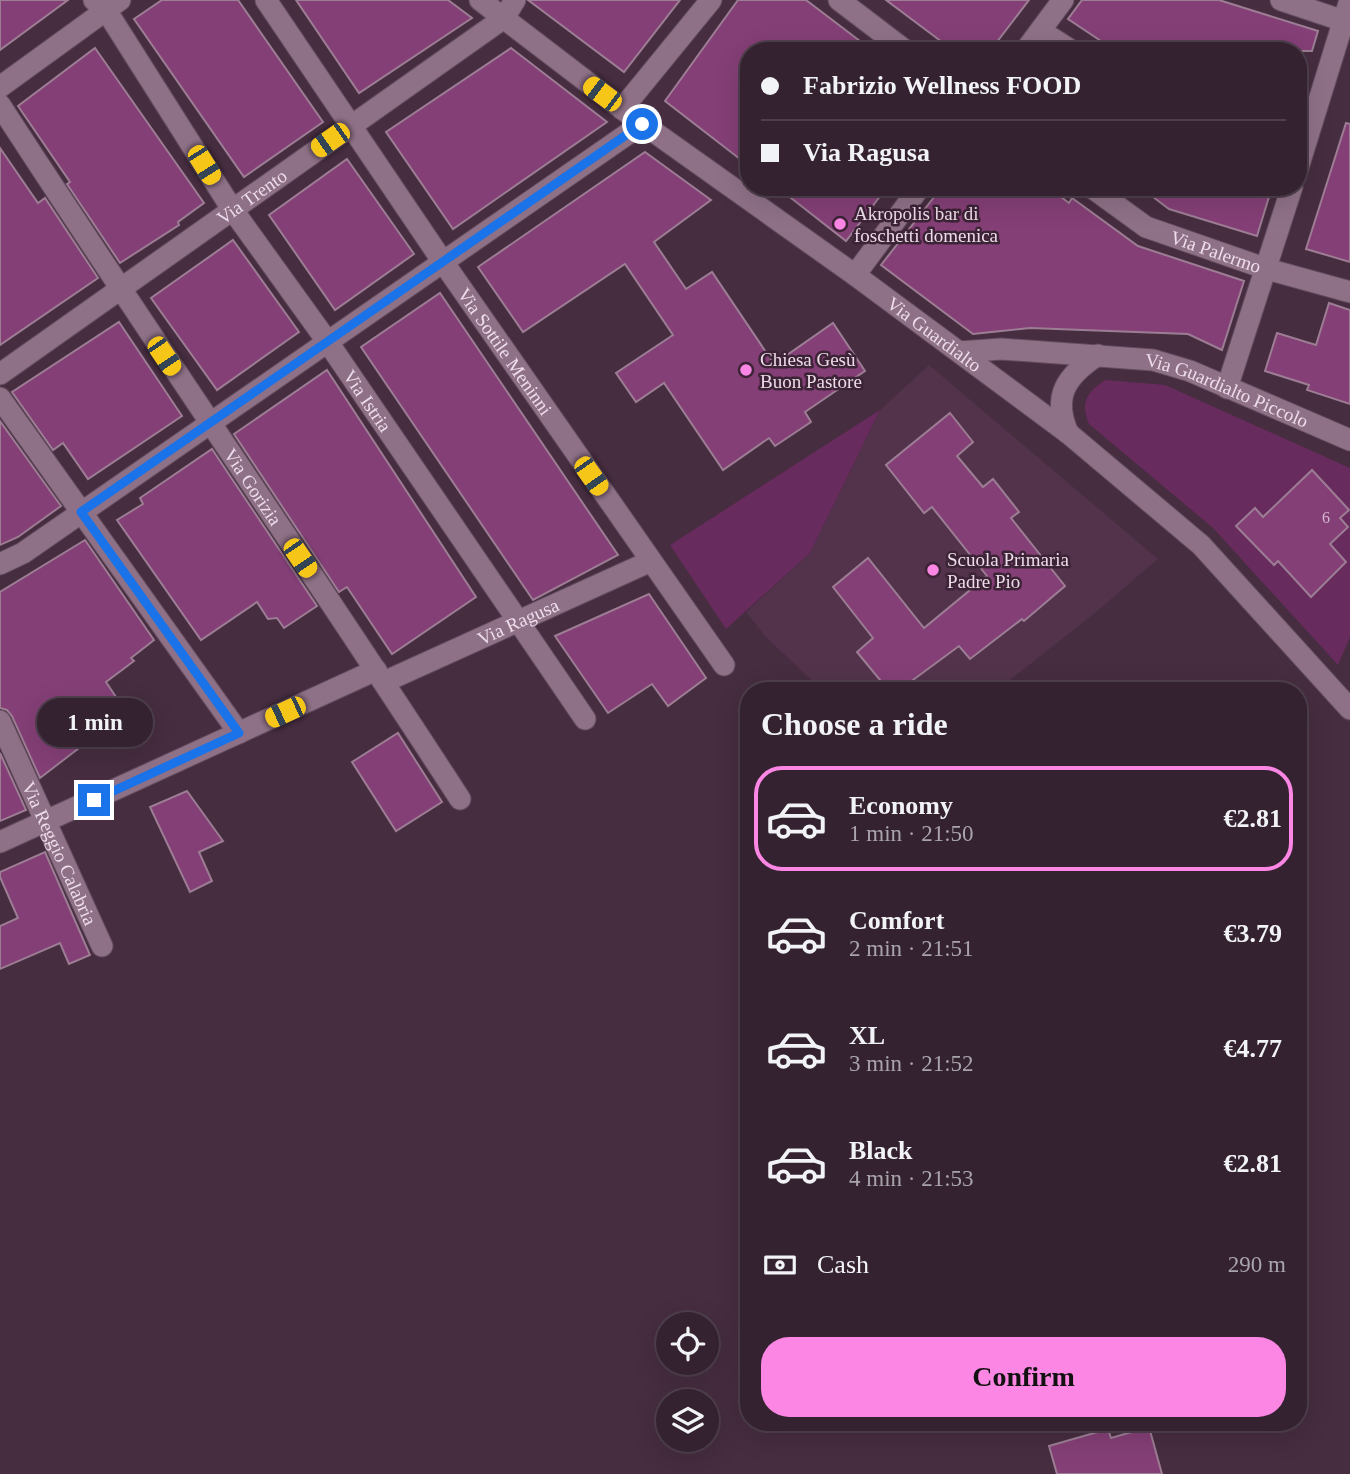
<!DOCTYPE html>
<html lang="en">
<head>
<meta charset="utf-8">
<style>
	:root { --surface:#342230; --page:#3c2a38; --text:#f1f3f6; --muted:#a9a4ab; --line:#4e3f4c; --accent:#fc86e4 }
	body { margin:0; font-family:Georgia,serif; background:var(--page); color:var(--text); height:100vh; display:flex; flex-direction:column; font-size:26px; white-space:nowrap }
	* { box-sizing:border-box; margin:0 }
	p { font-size:23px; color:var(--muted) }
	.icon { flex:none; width:38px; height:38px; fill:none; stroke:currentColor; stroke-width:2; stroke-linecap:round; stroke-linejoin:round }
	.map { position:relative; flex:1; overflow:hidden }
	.sheet { position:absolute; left:740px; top:682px; width:567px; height:749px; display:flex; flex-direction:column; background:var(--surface); border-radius:28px; box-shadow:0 7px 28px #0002,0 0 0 2px var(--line) }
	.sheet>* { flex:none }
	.hud { position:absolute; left:740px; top:42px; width:567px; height:154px; border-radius:28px; box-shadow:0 7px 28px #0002,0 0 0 2px var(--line); display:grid; align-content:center; height:154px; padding:0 21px; background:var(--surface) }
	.buttons { position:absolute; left:656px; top:1312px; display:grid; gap:14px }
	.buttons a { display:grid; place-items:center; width:63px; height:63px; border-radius:50%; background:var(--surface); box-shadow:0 7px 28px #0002,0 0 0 2px var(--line); font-size:35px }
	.end { position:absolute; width:32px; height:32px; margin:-16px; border:9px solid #1a73e8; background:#fff; box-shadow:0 0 0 4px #fff }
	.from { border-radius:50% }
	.bubble { position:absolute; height:49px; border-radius:24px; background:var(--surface); box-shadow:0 7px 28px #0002,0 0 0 2px var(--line); font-size:23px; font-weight:600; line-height:49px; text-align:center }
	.car { position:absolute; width:21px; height:42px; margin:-21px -10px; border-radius:9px; box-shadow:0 0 5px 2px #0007; background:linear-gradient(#f5c518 24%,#345 0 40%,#f5c518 0 76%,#345 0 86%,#f5c518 0) }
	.hud b { display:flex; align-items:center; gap:24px; height:66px; font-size:26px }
	.hud b+b { border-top:2px solid var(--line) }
	.hud i { width:18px; height:18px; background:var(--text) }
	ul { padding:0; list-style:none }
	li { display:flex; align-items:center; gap:21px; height:105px; margin:0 14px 10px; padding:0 7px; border:4px solid transparent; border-radius:28px }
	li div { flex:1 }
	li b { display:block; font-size:26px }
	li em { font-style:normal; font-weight:600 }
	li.on { border-color:var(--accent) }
	li>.icon { width:63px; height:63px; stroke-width:1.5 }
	h2 { padding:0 21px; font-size:32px; line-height:84px }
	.pay { display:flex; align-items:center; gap:18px; height:77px; padding:0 21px; font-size:26px }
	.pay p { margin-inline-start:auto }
	.cta { display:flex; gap:14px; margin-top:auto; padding:14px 21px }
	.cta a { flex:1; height:80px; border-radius:28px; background:var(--accent); color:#111; font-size:28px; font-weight:600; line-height:80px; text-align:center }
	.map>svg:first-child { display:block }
</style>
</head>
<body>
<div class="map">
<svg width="1350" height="1474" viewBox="0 0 1350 1474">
	<rect width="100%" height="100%" fill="#462d40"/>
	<!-- built -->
	<polygon fill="#52334b" points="929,365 1158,559 1096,612 996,691 823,691 766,637 746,612 810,553 880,410"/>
	<!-- green -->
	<g fill="#682b5d">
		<path d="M1105,380L1165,385L1350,468V637L1338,665L1213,528L1089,424C1080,402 1087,392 1105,380Z"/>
		<polygon points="880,410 810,553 726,629 670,545"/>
	</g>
	<!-- building -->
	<g fill="#843f76" stroke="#9c7d94" stroke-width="2">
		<polygon points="0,0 68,0 0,50"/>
		<polygon points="162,0 238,0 323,122 244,177 134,19"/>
		<polygon points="296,0 448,0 472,18 359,93"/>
		<polygon points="528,0 680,0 624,72"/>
		<polygon points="738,0 806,0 873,51 749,51 749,166 665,101"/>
		<polygon points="886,0 1029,0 990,51 954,51"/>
		<polygon points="1082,0 1219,0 1318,31 1312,51 1116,51 1068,19"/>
		<polygon points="95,48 204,203 178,222 179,225 120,263 67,184 70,182 18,106"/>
		<polygon points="511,48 607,122 453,229 386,132"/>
		<polygon points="1346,123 1350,124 1350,262 1306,249"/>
		<polygon points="0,148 38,203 45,198 98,278 0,345"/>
		<polygon points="645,152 711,200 654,242 686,289 712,272 774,364 833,323 865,371 805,412 811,422 775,446 769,438 723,470 664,383 636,402 616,373 673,335 625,264 523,332 478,267"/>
		<polygon points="347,159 414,254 335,310 269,215"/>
		<polygon points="777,187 887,187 846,241"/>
		<polygon points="942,187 1048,187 1069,203 1072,198 1138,246 1244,281 1222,350 1188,334 1030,328 973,334 881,265"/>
		<polygon points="1140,187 1272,187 1257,236 1169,209"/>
		<polygon points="233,240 299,332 217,390 151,298"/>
		<polygon points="440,293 618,555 533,600 361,347"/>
		<polygon points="1329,303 1350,310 1350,404 1307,390 1309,385 1265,371 1277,333 1316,345"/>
		<polygon points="119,322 182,416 88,479 63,443 53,450 12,392"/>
		<polygon points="327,370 476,597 392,654 347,587 339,592 234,434"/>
		<polygon points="950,413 973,442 957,456 983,487 993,479 1019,512 1011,518 1065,586 1024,621 1022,619 970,659 959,646 898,691 889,691 857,652 873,638 833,587 868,558 924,628 987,576 932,507 924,513 886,465"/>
		<polygon points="0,421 61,506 18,537 0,545"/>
		<polygon points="212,449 317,606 284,628 277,618 268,619 257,602 201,640 117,520 143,504 140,498"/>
		<polygon points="1312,470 1349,510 1340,518 1348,527 1330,544 1346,562 1311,597 1278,561 1274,565 1236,526 1255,508 1263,517"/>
		<polygon points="85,540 154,640 131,658 134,661 106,682 126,712 40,778 12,716 7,710 0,708 0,592"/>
		<polygon points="649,594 706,678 668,706 652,684 608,713 555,636"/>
		<polygon points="398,733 442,802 396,831 352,762"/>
		<polygon points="0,753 26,810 0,821"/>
		<polygon points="187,791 223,841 199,852 212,881 190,892 150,807"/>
		<polygon points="45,852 90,955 69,964 60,943 0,969 0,926 18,918 0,877 0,872"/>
		<polygon points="1149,1427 1162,1474 1057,1474 1049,1446 1108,1429 1111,1438"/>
	</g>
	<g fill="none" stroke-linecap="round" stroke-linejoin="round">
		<!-- street casing -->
		<g stroke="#624c5d" stroke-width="23">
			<g id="street">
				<path id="s1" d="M94,0L106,10L232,209L327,341L585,719"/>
				<path id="s2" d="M266,0L443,262L724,665"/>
				<polyline points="839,0 906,51"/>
				<polyline points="1281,0 1350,23"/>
				<polyline points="1041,31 1072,51"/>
				<polyline points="1025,51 1063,0"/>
				<path id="s3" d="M0,105C151,338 309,566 460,799"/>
				<polyline points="622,109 711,0"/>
				<polyline points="1298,168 1350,0"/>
				<path id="s4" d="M1091,187L1146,227L1267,269L1350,292"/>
				<polyline points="855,275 920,187"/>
				<path id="s5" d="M960,352L1001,349L1153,360L1190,371L1350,440"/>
				<path id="s6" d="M0,374L504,18L515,0"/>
				<polyline points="1227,388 1292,187"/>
				<polyline points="0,398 239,733"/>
				<path d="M1068,433C1052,396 1066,376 1098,355"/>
				<polyline points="0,564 23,553 642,124"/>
				<path id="s7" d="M384,682L651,561"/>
				<path id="s8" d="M0,721L102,946"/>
				<polyline points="0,842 376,670"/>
			</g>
		</g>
		<!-- secondary casing -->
		<g stroke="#624c5d" stroke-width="23">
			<g id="secondary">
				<path id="s9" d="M480,0L633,117L855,275L1068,433L1201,545L1350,709"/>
				<polyline points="0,87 120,0"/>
			</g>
		</g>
		<!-- street -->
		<use href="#street" stroke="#8f7187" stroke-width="21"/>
		<!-- secondary -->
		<use href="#secondary" stroke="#8f7187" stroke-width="21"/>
	</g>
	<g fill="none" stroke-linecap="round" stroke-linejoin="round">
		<!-- route -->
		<polyline stroke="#1a73e8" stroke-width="9" points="94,800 239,733 81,512 642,124"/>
	</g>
	<!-- markers -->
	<g fill="#fc86e4" stroke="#3c2336" stroke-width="2.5">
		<circle cx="840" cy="224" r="7"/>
		<circle cx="746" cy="370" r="7"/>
		<circle cx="933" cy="570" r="7"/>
	</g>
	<g text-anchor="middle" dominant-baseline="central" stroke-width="5" stroke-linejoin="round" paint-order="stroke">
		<!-- number labels -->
		<g font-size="16" fill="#d3b5cc">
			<text x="1326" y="517">6</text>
		</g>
		<!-- street labels -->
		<g font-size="19" fill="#eddce9" stroke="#3c2336">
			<text stroke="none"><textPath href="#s6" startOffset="308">Via Trento</textPath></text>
			<text stroke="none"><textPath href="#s4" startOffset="142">Via Palermo</textPath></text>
			<text stroke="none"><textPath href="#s9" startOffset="564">Via Guardialto</textPath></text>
			<text stroke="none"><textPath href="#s2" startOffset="425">Via Sottile Meninni</textPath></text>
			<text stroke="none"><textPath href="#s5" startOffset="273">Via Guardialto Piccolo</textPath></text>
			<text stroke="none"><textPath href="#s1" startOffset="486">Via Istria</textPath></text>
			<text stroke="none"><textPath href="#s3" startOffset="458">Via Gorizia</textPath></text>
			<text stroke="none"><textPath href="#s7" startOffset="147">Via Ragusa</textPath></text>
			<text stroke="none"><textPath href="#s8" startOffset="145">Via Reggio Calabria</textPath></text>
		</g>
		<!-- poi labels -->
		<g font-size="19" fill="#eddce9" stroke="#3c2336" text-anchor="start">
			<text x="854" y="213">Akropolis bar di<tspan x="854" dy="22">foschetti domenica</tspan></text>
			<text x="760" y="359">Chiesa Gesù<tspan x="760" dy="22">Buon Pastore</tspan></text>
			<text x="947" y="559">Scuola Primaria<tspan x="947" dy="22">Padre Pio</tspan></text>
		</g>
	</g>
</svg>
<div class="buttons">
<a><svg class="icon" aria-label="locate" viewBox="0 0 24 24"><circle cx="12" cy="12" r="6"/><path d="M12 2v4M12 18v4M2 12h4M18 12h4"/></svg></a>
<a><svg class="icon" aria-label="layers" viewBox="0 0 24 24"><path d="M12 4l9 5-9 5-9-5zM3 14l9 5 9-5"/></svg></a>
</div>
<i class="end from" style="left:642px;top:124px"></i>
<i class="end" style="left:94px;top:800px"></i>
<div class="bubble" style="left:37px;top:698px;width:116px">1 min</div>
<i class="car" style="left:602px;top:94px;rotate:307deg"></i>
<i class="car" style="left:330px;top:140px;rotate:235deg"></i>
<i class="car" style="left:204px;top:165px;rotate:148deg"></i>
<i class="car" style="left:164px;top:356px;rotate:146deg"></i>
<i class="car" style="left:591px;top:476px;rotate:145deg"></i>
<i class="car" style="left:300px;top:558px;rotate:146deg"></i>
<i class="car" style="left:285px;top:712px;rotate:245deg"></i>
<div class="hud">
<b><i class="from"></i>Fabrizio Wellness FOOD</b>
<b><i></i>Via Ragusa</b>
</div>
<section class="sheet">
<h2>Choose a ride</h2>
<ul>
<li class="on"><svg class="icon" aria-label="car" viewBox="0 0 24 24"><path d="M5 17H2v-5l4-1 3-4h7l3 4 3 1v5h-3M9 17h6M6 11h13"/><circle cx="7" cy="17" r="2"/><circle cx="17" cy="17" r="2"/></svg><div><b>Economy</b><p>1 min · 21:50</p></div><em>€2.81</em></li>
<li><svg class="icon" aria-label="car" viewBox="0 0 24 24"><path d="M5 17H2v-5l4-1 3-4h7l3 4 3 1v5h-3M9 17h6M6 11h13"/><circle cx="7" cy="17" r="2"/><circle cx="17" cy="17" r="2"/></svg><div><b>Comfort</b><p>2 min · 21:51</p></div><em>€3.79</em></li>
<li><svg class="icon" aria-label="car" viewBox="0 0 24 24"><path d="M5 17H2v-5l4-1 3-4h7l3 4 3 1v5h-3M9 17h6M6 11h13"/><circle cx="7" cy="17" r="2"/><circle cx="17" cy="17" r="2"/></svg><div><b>XL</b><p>3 min · 21:52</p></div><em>€4.77</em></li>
<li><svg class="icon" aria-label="car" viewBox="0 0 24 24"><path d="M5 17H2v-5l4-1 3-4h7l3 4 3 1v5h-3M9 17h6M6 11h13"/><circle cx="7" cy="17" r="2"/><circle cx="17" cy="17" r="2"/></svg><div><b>Black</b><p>4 min · 21:53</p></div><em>€2.81</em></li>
</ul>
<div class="pay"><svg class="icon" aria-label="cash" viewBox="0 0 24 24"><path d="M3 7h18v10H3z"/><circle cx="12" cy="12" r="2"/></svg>Cash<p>290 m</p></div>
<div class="cta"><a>Confirm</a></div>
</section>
</div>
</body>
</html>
